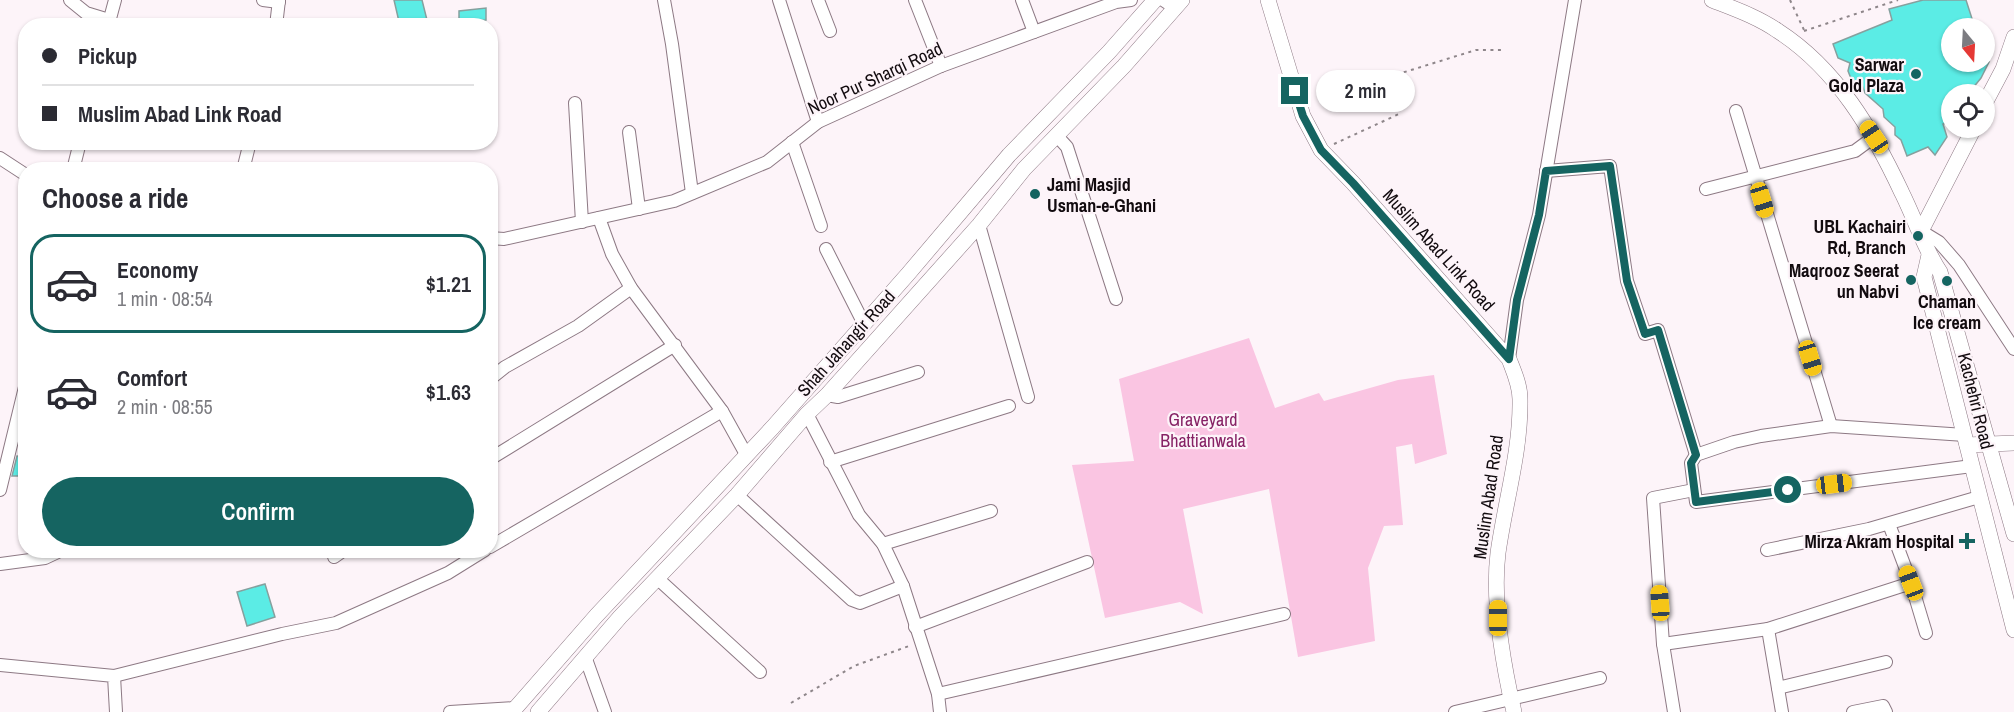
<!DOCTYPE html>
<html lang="en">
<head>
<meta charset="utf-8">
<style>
	:root { --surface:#fff; --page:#f2f2f3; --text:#2b2b33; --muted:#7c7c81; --line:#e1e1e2; --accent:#156461 }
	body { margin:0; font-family:"Archivo Narrow",sans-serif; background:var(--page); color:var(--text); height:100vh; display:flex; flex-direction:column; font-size:22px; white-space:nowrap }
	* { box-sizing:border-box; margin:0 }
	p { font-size:20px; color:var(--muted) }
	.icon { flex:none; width:33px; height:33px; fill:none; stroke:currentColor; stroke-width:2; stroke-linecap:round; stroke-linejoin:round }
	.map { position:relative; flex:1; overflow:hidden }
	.details { position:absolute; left:18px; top:162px; width:480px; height:396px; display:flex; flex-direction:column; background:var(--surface); border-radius:24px; box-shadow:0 2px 4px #0004 }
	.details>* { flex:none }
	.guide { position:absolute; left:18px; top:18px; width:480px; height:132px; border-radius:24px; box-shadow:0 2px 4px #0004; display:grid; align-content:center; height:132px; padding:0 24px; background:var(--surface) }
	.needle { width:39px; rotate:162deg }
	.tools { position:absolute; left:1941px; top:18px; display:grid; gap:12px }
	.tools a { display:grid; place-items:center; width:54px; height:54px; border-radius:50%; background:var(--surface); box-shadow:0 2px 4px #0004; font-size:30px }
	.end { position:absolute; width:27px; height:27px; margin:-14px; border:8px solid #156461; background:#fff; box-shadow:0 0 0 3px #fff }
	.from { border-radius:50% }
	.bubble { position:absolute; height:42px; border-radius:21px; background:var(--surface); box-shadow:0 2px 4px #0004; font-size:20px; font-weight:600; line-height:42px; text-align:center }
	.car { position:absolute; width:18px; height:36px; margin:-18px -9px; border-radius:8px; box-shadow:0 0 4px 2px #0007; background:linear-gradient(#f5c518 24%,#345 0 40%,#f5c518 0 76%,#345 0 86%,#f5c518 0) }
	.guide b { display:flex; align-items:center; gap:21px; height:57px; font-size:22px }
	.guide b+b { border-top:2px solid var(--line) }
	.guide i { width:15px; height:15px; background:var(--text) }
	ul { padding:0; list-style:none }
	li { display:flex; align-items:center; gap:18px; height:99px; margin:0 12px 9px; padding:0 12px; border:3px solid transparent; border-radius:24px }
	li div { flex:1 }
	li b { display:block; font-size:22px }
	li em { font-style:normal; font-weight:600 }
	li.active { border-color:var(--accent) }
	li>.icon { width:54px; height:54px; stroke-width:1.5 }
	h2 { padding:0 24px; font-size:27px; line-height:72px }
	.action { display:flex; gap:12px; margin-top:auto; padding:12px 24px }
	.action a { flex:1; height:69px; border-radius:36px; background:var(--accent); color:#fff; font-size:24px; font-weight:600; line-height:69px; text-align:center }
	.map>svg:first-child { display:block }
</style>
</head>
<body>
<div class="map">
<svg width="2014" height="712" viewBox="0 0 2014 712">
	<rect width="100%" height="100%" fill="#fdf4f9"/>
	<!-- green -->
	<polygon fill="#fac5e2" points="1249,338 1275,408 1319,393 1324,401 1398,380 1434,375 1447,454 1415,464 1412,444 1396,447 1403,525 1384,526 1368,568 1375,641 1298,657 1269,489 1183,509 1203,614 1180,602 1105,618 1072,465 1134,461 1119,379"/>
	<!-- building -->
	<g fill="#5bece5" stroke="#86a09e" stroke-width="1.5">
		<polygon points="394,0 422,0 428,24 400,26"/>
		<polygon points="1923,0 1966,0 1975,28 1952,28 1952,62 1989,62 1981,78 1968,94 1952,94 1952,122 1943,124 1947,137 1935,155 1928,147 1907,156 1901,140 1895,135 1895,127 1884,117 1883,109 1865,93 1862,85 1854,86 1848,71 1850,63 1838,58 1833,44 1892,20 1889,9"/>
		<polygon points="486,8 486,20 459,22 459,11"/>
		<polygon points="17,456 26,457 26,476 12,476"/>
		<polygon points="265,584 275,617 247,626 237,592"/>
	</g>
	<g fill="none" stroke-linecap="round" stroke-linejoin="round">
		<!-- minor casing -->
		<g stroke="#8d7984" stroke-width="14">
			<g id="minor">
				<polyline points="70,0 86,13 109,20"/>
				<polyline points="263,0 279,2"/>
				<polyline points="664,0 672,44 692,193"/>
				<polyline points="779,0 818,122"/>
				<polyline points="818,0 830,31"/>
				<polyline points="915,0 941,66"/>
				<polyline points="1022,0 1034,32"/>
				<polyline points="1163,0 1175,8"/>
				<polyline points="108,26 115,0"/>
				<polyline points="276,26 279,0"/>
				<polyline points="575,103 582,222"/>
				<polyline points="1736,111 1831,426"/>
				<polyline points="629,132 639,209"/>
				<polyline points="1057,136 1067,147 1116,299"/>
				<polyline points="792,142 821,226"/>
				<polyline points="0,158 26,175"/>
				<polyline points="73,170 80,142"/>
				<polyline points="243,170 250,142"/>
				<polyline points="1546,171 1610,166 1627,281 1645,334 1658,330 1696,455"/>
				<polyline points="1706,189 1855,151 1874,137"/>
				<polyline points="599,218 612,254 631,288 722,411 747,456"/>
				<polyline points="979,225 1028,397"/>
				<polyline points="1921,231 1939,242 1959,265 2014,349"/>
				<polyline points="490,238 504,239 674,201 767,162 818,122 941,66 1116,2 1131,0"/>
				<polyline points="826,249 864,324"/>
				<polyline points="1509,359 1517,300 1539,215 1575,0"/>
				<polyline points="490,379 505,367 578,326 631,288"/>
				<polyline points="827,395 838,397 918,372"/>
				<polyline points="807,414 859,515 883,544 903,586 938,694 940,712"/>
				<polyline points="1965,435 1831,426 1761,436 1734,442 1696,455 1691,463 1696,502 1972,466"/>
				<polyline points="490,459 675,345"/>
				<polyline points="830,462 1009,406"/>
				<polyline points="0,490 26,383"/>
				<polyline points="737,495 852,600 860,603 903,586"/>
				<polyline points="883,544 991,511"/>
				<polyline points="490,547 722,411"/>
				<polyline points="1767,550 1869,529 1979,497"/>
				<polyline points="334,557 344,550"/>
				<polyline points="0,564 45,558 62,550"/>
				<polyline points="657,578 760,672"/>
				<polyline points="1911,583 1926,633"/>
				<polyline points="915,627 1087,562"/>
				<polyline points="1768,629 1782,712"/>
				<polyline points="1663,644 1768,629 1911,583 1889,524"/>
				<polyline points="586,659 605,712"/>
				<polyline points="0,665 114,676 116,712"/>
				<polyline points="114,676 282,634 336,623 448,573 485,550"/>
				<polyline points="1778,688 1886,662"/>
				<polyline points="938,694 1284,614"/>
				<polyline points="450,712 516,708"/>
				<polyline points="1455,712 1600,678"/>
				<polyline points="1674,712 1663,644 1653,498 1694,490"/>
				<polyline points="1853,712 1883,706 1886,712"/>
			</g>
		</g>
		<!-- tertiary casing -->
		<g stroke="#8d7984" stroke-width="16">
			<g id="tertiary">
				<path d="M1268,0L1303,116L1321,150L1353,183L1509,359C1514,372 1520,385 1520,399C1521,451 1505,502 1498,553C1492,602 1503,664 1514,712"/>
				<path d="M1712,0C1735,9 1758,17 1778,31C1837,69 1873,131 1902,193C1915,219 1924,248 1940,272L2014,534"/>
				<polyline points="1984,105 2003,69 2014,37"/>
				<polyline points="1921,231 1974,128"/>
				<polyline points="1929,255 1924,277 2014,630"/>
				<polyline points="1967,445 2014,443"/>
				<polyline points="512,712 596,616 773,427 908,274 1009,155 1109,52 1155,0"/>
				<polyline points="538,712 620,617 737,495 807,414 827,395 979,225 1024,169 1124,66 1182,0"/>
			</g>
		</g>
		<!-- path -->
		<g stroke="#8e868a" stroke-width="2" stroke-dasharray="3 4.5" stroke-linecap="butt">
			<polyline points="1790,0 1804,30"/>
			<polyline points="1804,31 1898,0"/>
			<polyline points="1334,144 1399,114 1395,75 1476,50 1501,50"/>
			<polyline points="791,703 854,666 909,646"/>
		</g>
		<!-- minor -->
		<use href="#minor" stroke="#fff" stroke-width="12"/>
		<!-- tertiary -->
		<use href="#tertiary" stroke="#fff" stroke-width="15"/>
	</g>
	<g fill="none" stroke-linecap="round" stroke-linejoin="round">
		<!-- route -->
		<polyline stroke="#156461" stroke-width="8" points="1295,91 1303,116 1321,150 1353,183 1509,359 1517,300 1539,215 1546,171 1610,166 1627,281 1645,334 1658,330 1696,455 1691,463 1696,502 1788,490"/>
	</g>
	<!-- markers -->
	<g fill="#156461" stroke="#fdf4f9" stroke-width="2">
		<circle cx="1916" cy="74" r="6"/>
		<circle cx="1035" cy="194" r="6"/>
		<circle cx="1918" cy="236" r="6"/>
		<circle cx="1911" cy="280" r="6"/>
		<circle cx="1947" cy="281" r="6"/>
		<path d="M1964 532h6v6h6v6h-6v6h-6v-6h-6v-6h6z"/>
	</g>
	<g text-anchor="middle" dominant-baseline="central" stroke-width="4.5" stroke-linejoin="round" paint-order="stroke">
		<!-- poi labels -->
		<g font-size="18" font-weight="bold" fill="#120b0f" stroke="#fdf4f9" text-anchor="end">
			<text x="1904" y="64">Sarwar<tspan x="1904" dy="21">Gold Plaza</tspan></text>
			<text x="1047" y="184" text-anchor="start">Jami Masjid<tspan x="1047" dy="21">Usman-e-Ghani</tspan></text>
			<text x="1906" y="226">UBL Kachairi<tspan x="1906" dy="21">Rd, Branch</tspan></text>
			<text x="1899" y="270">Maqrooz Seerat<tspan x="1899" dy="21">un Nabvi</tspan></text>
			<text x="1947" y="301" text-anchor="middle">Chaman<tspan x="1947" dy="21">Ice cream</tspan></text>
			<text x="1954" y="541">Mirza Akram Hospital</text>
		</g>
		<!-- street labels -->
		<g font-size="18" fill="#120b0f" stroke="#fdf4f9">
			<text transform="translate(875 78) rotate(-25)">Noor Pur Sharqi Road</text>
			<text transform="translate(1439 250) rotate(48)">Muslim Abad Link Road</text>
			<text transform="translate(846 343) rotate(-48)">Shah Jahangir Road</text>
			<text transform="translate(1976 401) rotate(76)">Kachehri Road</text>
			<text transform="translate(1488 497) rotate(-82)">Muslim Abad Road</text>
		</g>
		<!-- park labels -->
		<g font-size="18" fill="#862265" stroke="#fdf4f9">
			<text x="1203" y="419">Graveyard<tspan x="1203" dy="21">Bhattianwala</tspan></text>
		</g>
	</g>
</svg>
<div class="tools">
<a><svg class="needle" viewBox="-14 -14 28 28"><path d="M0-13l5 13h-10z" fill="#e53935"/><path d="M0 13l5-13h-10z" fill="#7c7c81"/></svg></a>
<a><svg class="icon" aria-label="locate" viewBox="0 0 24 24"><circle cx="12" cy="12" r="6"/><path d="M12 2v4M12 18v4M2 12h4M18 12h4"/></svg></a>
</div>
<i class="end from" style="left:1788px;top:490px"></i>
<i class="end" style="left:1295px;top:91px"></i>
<div class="bubble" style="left:1316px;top:70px;width:99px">2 min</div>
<i class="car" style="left:1874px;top:137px;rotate:326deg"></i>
<i class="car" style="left:1762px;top:200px;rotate:163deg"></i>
<i class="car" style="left:1810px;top:358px;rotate:163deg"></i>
<i class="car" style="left:1834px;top:484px;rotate:83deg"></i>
<i class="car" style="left:1911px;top:583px;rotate:339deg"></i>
<i class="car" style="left:1660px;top:603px;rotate:356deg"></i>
<i class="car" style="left:1498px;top:618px;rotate:0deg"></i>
<div class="guide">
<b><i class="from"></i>Pickup</b>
<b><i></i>Muslim Abad Link Road</b>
</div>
<section class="details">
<h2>Choose a ride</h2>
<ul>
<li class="active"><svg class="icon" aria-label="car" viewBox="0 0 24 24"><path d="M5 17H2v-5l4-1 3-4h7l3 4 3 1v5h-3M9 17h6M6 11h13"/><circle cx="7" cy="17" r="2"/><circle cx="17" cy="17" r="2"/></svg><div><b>Economy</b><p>1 min · 08:54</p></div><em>$1.21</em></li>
<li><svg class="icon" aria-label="car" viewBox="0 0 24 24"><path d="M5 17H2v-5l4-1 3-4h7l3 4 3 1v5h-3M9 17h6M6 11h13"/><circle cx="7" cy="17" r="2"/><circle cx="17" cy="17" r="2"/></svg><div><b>Comfort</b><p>2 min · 08:55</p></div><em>$1.63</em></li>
</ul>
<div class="action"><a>Confirm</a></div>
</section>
</div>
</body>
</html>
